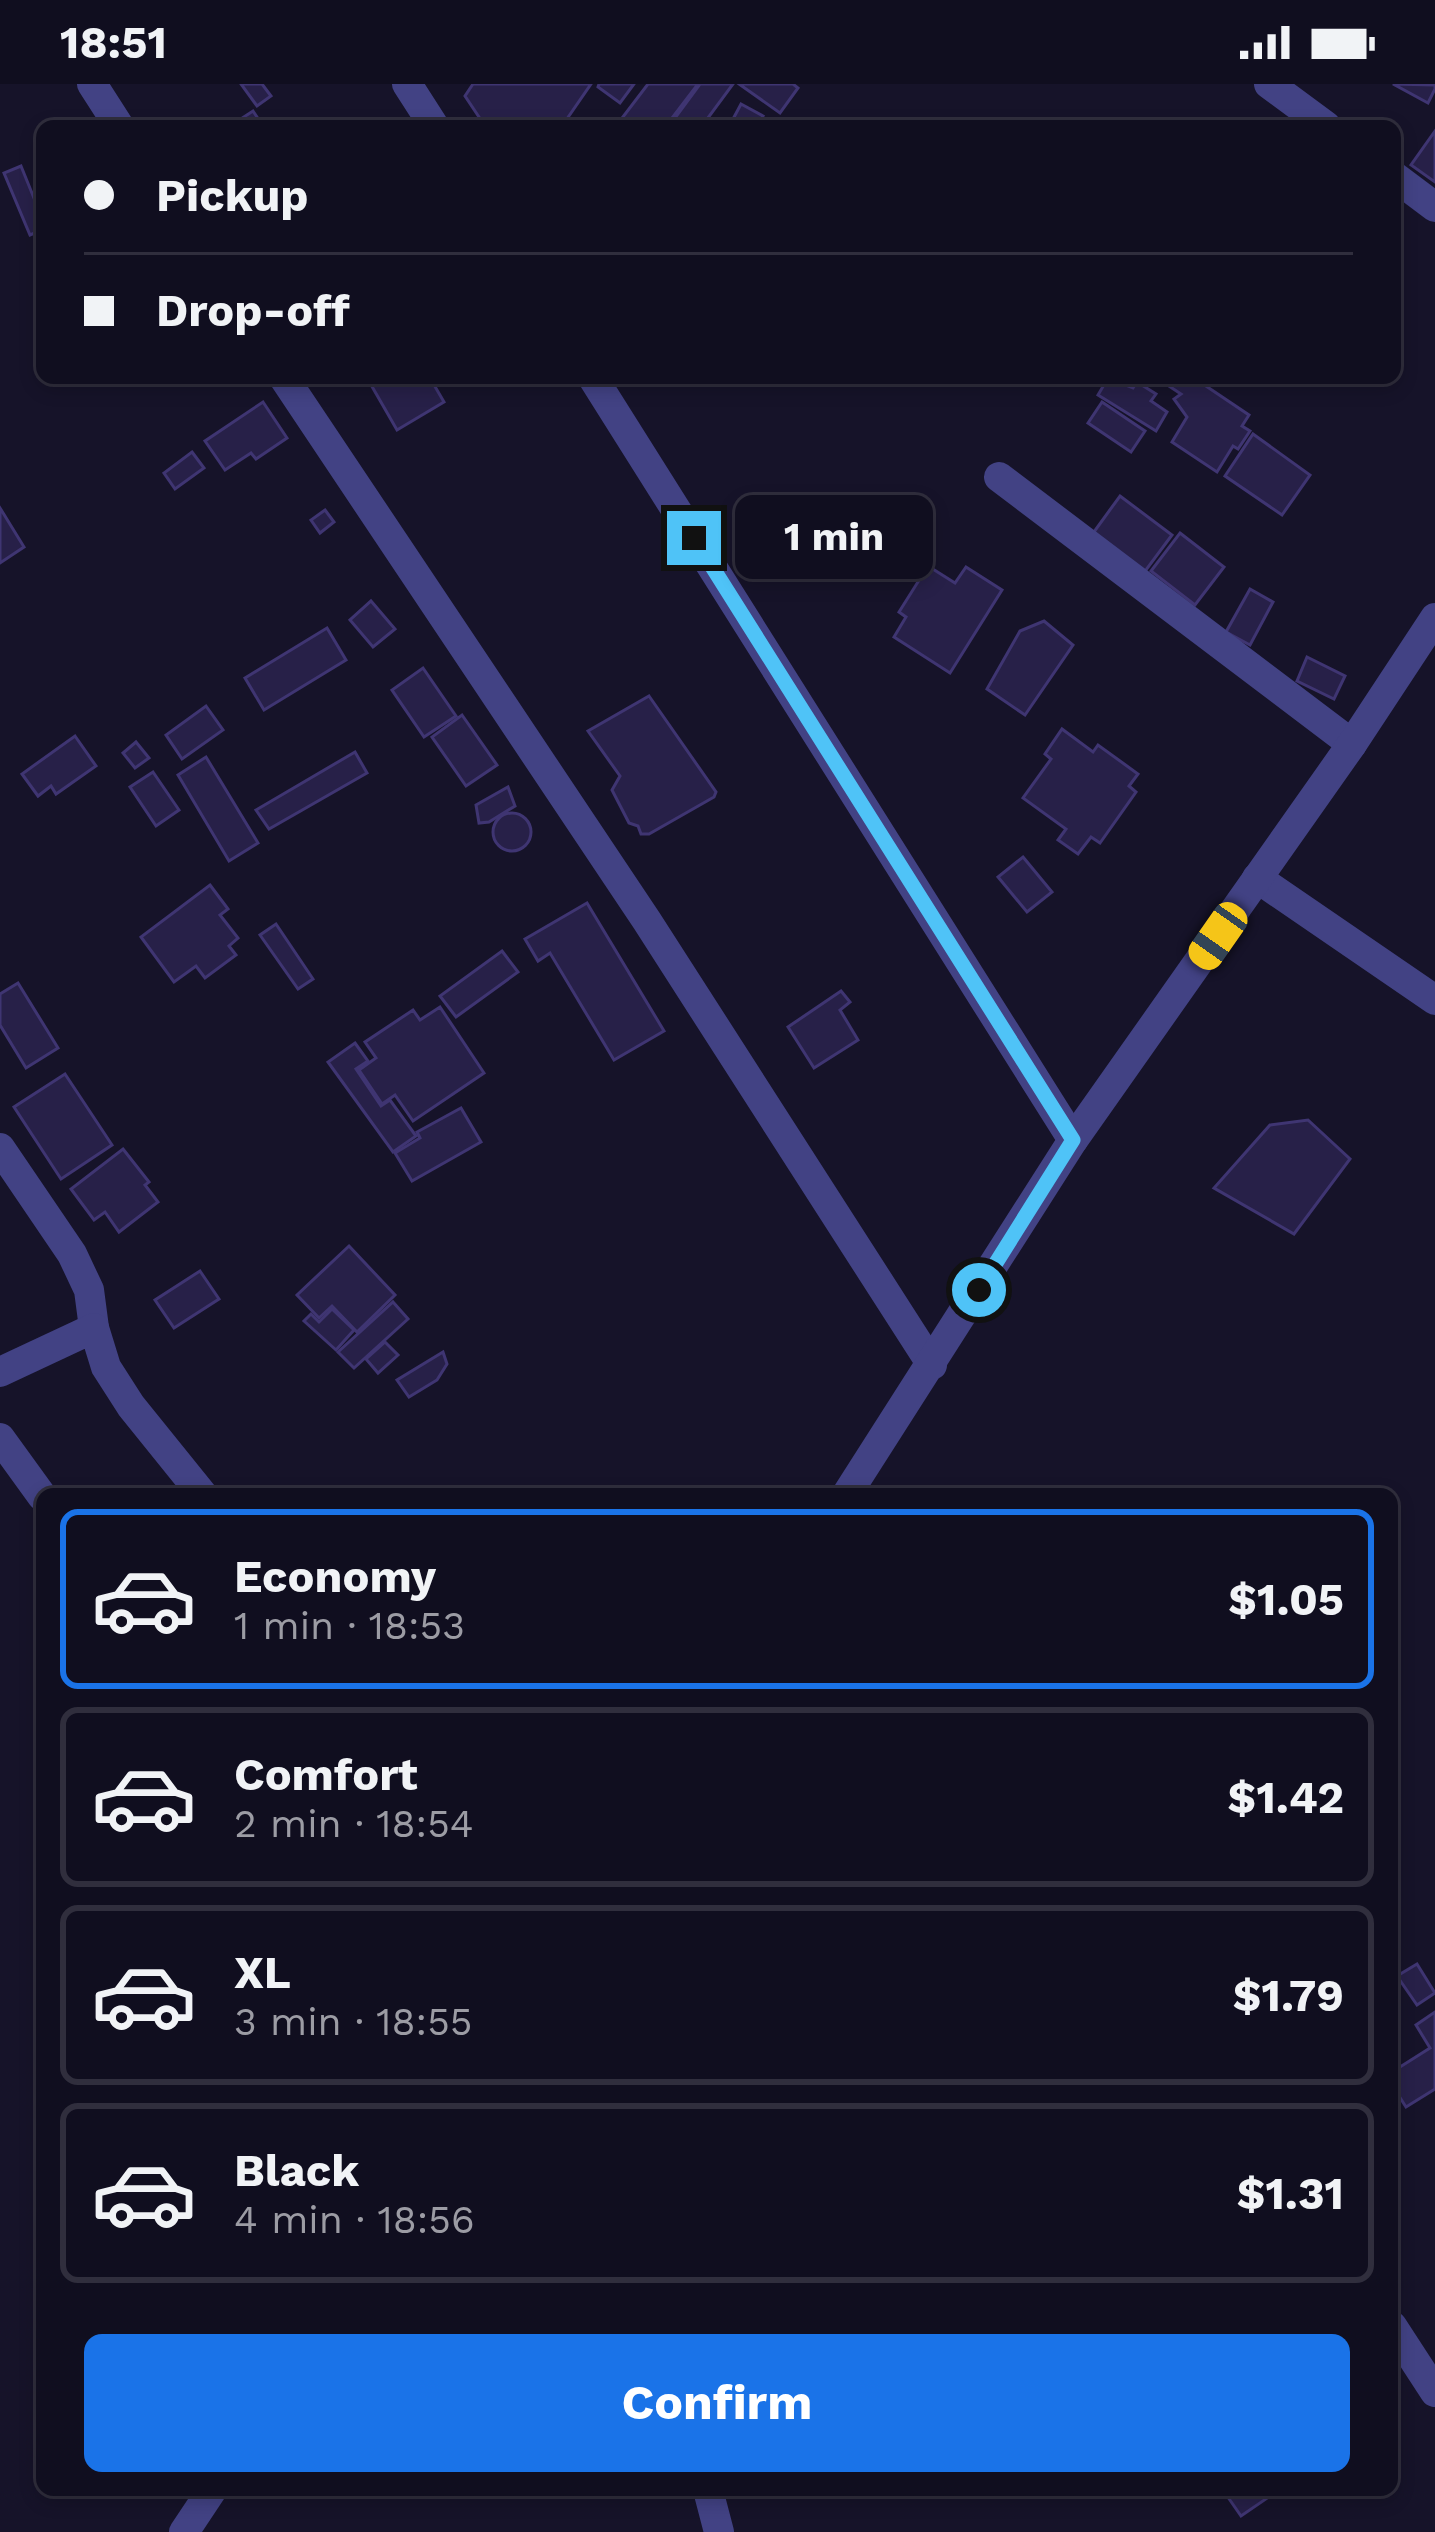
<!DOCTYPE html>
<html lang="en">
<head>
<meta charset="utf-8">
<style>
	:root { --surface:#100e1f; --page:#1e1c2c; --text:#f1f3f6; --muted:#9c9ca4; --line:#302e3d; --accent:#1a73e8 }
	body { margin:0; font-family:"Work Sans",sans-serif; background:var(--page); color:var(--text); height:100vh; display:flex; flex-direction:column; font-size:45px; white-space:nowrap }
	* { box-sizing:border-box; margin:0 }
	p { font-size:39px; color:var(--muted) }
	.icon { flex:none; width:66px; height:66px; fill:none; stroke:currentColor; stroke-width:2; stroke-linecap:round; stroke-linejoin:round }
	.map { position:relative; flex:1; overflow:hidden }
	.details { position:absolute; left:36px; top:1404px; width:1362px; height:1008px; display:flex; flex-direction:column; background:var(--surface); border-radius:18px; box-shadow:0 6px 18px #0003,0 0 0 3px var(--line) }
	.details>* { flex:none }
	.banner { position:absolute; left:36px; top:36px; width:1365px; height:264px; border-radius:18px; box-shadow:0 6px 18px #0003,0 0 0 3px var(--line); display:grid; align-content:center; height:264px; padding:0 48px; background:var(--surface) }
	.end { position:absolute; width:54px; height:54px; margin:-27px; border:15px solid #4fc3f7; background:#111; box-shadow:0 0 0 6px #111 }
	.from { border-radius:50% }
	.bubble { position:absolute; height:84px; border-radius:18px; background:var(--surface); box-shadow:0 6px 18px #0003,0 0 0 3px var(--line); font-size:39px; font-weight:700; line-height:84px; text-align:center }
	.car { position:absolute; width:36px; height:72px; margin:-36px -18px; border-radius:15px; box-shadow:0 0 9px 3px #0007; background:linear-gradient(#f5c518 24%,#345 0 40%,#f5c518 0 76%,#345 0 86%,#f5c518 0) }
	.banner b { display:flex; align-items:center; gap:42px; height:114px; font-size:45px }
	.banner b+b { border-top:3px solid var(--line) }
	.banner i { width:30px; height:30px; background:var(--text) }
	ul { padding:21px 0 0; list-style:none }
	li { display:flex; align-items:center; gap:36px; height:180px; margin:0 24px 18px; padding:0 24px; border:6px solid var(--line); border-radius:18px }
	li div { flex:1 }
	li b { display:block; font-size:45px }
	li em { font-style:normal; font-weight:700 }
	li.active { border-color:var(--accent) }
	li>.icon { width:108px; height:108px; stroke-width:1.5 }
	.primary-button { display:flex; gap:24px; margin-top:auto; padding:24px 48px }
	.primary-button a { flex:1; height:138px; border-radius:18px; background:var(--accent); color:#fff; font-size:48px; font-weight:700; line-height:138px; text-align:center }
	.status { display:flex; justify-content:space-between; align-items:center; height:84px; padding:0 60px; background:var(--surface); direction:ltr }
	.status svg { height:33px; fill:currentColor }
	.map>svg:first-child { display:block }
</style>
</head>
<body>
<div class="status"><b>18:51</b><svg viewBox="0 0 49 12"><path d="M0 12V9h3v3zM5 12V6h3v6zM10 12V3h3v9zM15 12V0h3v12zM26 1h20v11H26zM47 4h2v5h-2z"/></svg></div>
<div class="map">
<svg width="1435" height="2448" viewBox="0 0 1435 2448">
	<rect width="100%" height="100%" fill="#161329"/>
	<!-- building -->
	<g fill="#272048" stroke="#3f3572" stroke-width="3">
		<polygon points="241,0 262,0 271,12 257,22"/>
		<polygon points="473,0 591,0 562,42 485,42 465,12"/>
		<polygon points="599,0 634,0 620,19 598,3"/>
		<polygon points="648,0 698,0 666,42 616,42"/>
		<polygon points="700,0 733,0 702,42 669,42"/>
		<polygon points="739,0 793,0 798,4 780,29"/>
		<polygon points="1393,0 1435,1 1435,5 1428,19"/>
		<polygon points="741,20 763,32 757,42 741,42 732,37"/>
		<polygon points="253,27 263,42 230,42"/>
		<polygon points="1435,47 1435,98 1411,81"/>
		<polygon points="21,82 42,134 42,146 30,151 4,89"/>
		<polygon points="379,294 430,294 444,318 397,346 370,299"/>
		<polygon points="1108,294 1133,304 1137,298 1156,310 1151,317 1167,328 1156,347 1098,311"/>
		<polygon points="1170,294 1194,294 1249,331 1242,342 1250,347 1238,365 1233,362 1217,388 1172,358 1187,333 1174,315 1181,310 1166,300"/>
		<polygon points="263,318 287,354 256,375 251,369 225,386 205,357"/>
		<polygon points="1102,318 1145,347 1131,368 1088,339"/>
		<polygon points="1253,350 1310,391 1282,431 1225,392"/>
		<polygon points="192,368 204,384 175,405 164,389"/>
		<polygon points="1120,412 1172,451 1143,490 1091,452"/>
		<polygon points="0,424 24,463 0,479"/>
		<polygon points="325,426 334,438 320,449 311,436"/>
		<polygon points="1180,449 1224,483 1195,521 1151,487"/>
		<polygon points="928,482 955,499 966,483 1002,506 950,589 894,553 906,533 899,528"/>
		<polygon points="1250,505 1273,518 1250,561 1226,548"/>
		<polygon points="371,517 395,545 373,563 350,536"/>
		<polygon points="1044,537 1073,561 1025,631 987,605 1020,547"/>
		<polygon points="327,544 346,576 264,626 245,594"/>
		<polygon points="1307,573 1345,592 1334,615 1297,597"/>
		<polygon points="423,584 456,632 424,653 392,606"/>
		<polygon points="649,612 716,708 714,713 649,750 641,750 638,742 629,739 612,706 620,692 588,647"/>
		<polygon points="206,622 223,646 182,675 166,651"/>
		<polygon points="462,631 497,681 466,702 432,653"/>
		<polygon points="1062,645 1093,668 1098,661 1138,690 1129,702 1136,708 1100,759 1091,753 1078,770 1058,756 1066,745 1023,714 1051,675 1045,670"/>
		<polygon points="75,652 96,682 56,710 51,702 38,712 22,690"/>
		<polygon points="136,658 149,674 135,684 123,669"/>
		<polygon points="355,668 367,689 269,745 256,726"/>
		<polygon points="206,673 258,759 229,777 178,691"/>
		<polygon points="153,688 179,726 156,742 130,703"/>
		<polygon points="508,703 515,722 489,738 479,739 476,721"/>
		<circle cx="512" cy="748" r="19"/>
		<polygon points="1023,773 1052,808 1027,828 998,793"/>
		<polygon points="210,801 228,825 220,831 238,854 229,862 236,871 205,894 196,882 174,898 141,853"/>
		<polygon points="587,819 664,947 614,976 550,869 538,877 525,855"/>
		<polygon points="276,840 313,895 298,905 260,851"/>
		<polygon points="502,867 518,888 456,933 440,912"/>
		<polygon points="18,899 58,964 26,984 0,941 0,910"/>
		<polygon points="841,907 850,918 840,926 858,956 814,984 788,943"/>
		<polygon points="440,923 484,989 413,1037 395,1011 382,1020 359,986 376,974 365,958 413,926 420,936"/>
		<polygon points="355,959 368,977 356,985 381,1022 390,1016 416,1052 393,1068 328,978"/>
		<polygon points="65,990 112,1061 61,1095 14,1023"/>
		<polygon points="461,1024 481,1058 412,1097 395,1069 420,1054 417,1048"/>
		<polygon points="1308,1036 1350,1075 1294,1150 1214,1104 1270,1041"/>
		<polygon points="123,1065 149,1098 145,1101 158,1118 119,1148 105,1128 94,1136 71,1105"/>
		<polygon points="349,1162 395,1211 357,1248 332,1222 319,1234 297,1211"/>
		<polygon points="200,1187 219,1215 174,1244 155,1216"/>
		<polygon points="393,1218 408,1235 354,1284 338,1268"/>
		<polygon points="332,1225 354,1246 336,1266 304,1237 311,1230 319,1238"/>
		<polygon points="385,1258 398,1271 378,1289 366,1275"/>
		<polygon points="443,1268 447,1280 437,1296 409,1313 397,1296"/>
		<polygon points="1417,1880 1435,1909 1417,1921 1397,1892"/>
		<polygon points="1435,1928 1435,2005 1406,2023 1392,2001 1392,1988 1430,1964 1416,1941"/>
		<polygon points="1223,2406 1279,2406 1241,2432"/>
	</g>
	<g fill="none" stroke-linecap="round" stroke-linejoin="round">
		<!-- minor -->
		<g stroke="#424284" stroke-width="30">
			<polyline points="92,0 119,42"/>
			<polyline points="407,0 434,42"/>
			<polyline points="1269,0 1326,42"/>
			<polyline points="1395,93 1435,123"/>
			<polyline points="284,294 647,837 932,1281"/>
			<polyline points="593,294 1073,1056"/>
			<polyline points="999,393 1352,660"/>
			<polyline points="1257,794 1435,916"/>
			<polyline points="0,1064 72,1170 89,1206 94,1244"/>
			<polyline points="0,1288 94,1244 106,1283 131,1322 202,1410"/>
			<polyline points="0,1354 42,1412"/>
			<polyline points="847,1410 1073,1056 1352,660 1435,534"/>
			<polyline points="1392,2242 1435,2308"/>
			<polyline points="708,2406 719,2448"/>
			<polyline points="184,2448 212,2406"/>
		</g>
	</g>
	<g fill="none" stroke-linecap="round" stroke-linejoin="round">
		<!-- route -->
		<polyline stroke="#4fc3f7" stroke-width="15" points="694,454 1073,1056 979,1206"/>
	</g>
</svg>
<i class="end from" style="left:979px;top:1206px"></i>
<i class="end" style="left:694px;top:454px"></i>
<div class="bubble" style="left:735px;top:411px;width:198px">1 min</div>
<i class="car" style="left:1218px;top:852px;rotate:215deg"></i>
<div class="banner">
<b><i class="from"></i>Pickup</b>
<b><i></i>Drop-off</b>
</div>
<section class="details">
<ul>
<li class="active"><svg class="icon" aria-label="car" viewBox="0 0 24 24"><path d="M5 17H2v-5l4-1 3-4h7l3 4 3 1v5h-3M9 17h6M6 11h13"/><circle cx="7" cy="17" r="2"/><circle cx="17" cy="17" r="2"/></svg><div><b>Economy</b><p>1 min · 18:53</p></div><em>$1.05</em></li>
<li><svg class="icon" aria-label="car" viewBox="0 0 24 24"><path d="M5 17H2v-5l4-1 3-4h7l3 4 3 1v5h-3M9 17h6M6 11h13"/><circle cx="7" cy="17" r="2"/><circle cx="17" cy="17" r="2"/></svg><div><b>Comfort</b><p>2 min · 18:54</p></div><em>$1.42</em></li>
<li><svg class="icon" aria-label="car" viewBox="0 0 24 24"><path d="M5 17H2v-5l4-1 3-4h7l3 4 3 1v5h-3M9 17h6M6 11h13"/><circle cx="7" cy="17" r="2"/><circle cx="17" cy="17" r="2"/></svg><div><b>XL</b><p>3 min · 18:55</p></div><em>$1.79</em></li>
<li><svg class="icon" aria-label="car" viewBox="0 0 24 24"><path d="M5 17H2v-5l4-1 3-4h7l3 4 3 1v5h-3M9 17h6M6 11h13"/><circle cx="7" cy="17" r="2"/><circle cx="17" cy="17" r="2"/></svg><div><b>Black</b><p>4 min · 18:56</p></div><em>$1.31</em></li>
</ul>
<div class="primary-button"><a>Confirm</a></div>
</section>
</div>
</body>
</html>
